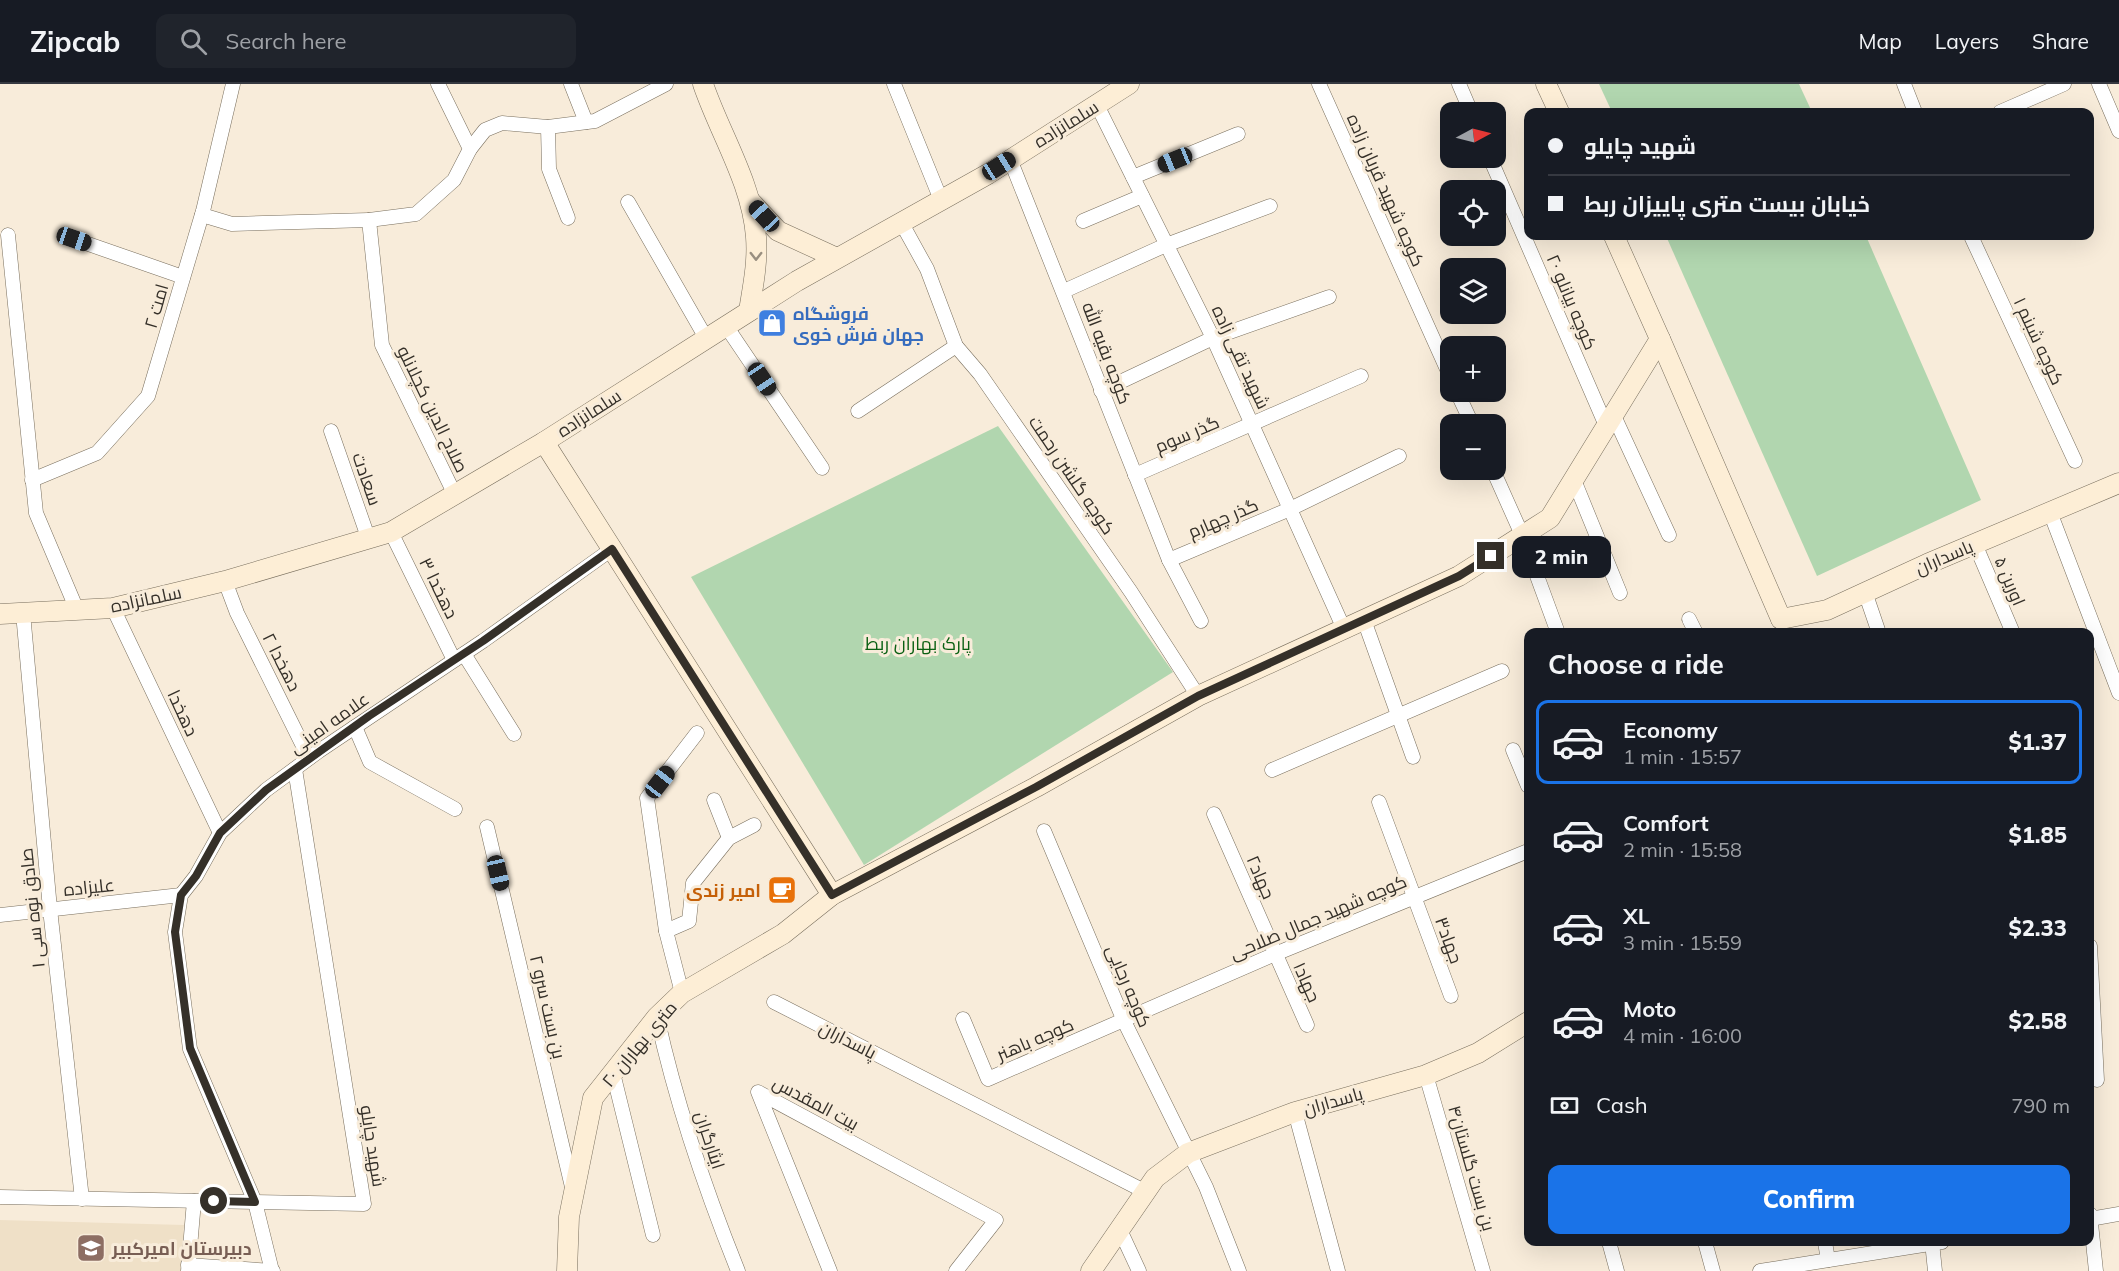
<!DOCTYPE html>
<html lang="en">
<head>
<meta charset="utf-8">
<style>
	:root { --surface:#171b24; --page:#20242c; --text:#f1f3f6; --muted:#9ea1a6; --line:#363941; --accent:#1a73e8 }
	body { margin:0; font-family:Mulish,Cairo,sans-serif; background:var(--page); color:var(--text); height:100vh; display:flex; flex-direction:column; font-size:22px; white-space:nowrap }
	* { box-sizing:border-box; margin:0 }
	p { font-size:20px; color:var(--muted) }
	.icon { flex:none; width:33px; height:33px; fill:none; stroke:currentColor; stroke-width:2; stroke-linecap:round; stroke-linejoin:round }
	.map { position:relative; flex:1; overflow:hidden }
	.side { position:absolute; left:1524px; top:544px; width:570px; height:618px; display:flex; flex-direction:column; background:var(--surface); border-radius:12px; box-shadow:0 6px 24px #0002 }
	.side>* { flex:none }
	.guide { position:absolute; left:1524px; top:24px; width:570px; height:132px; border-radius:12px; box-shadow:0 6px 24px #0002; display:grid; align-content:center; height:132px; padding:0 24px; background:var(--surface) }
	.needle { width:39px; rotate:83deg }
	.tools { position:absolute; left:1440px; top:18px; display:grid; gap:12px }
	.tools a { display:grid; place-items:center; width:66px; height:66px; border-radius:12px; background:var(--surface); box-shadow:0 6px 24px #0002; font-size:30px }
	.end { position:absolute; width:27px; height:27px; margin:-14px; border:8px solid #353029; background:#fff; box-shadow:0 0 0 3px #fff }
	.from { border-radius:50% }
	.bubble { position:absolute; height:42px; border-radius:12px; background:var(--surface); box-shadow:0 6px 24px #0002; font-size:20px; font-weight:800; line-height:42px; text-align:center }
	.car { position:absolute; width:18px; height:36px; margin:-18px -9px; border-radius:8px; box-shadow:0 0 4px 2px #0007; background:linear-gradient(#222 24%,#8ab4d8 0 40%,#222 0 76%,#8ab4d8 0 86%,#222 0) }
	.guide b { display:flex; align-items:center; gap:21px; height:57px; font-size:22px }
	.guide b+b { border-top:2px solid var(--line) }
	.guide i { width:15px; height:15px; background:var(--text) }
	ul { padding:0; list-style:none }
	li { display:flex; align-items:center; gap:18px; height:84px; margin:0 12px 9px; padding:0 12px; border:3px solid transparent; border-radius:12px }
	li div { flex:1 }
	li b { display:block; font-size:22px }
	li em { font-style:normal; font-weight:800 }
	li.on { border-color:var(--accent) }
	li>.icon { width:54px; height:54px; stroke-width:1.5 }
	h2 { padding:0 24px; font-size:27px; line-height:72px }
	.pay { display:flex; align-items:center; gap:15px; height:66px; padding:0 24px; font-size:22px }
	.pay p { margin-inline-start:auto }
	.button { display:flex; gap:12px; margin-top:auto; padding:12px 24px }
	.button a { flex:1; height:69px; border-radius:12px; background:var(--accent); color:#fff; font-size:24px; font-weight:800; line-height:69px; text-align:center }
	header { display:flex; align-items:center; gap:36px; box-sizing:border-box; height:84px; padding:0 30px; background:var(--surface); border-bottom:2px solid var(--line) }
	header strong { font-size:28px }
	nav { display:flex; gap:33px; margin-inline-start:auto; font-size:21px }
	.search { width:420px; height:54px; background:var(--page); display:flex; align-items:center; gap:15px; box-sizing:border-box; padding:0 21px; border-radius:12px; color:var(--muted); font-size:22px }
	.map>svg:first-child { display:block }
</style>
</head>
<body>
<header>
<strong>Zipcab</strong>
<div class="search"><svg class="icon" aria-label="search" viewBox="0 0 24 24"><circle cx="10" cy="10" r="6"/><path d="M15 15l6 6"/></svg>Search here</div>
<nav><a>Map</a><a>Layers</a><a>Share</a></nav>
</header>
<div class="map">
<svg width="2119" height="1187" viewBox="0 0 2119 1187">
	<rect width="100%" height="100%" fill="#f8ecda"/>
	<!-- built -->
	<polygon fill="#efe0c7" points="0,1136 184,1141 181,1187 0,1187"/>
	<!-- green -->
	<g fill="#b1d6af">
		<polygon points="1599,0 1799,0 1812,28 1612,28"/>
		<polygon points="1666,152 1866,152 1981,416 1817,492"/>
		<polygon points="998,342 1173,588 864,781 691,493"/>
	</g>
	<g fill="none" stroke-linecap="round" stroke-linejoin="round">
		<!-- street casing -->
		<g stroke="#796f5e" stroke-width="15">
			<g id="street">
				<polyline points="571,0 586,38"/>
				<polyline points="894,0 941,116"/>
				<polyline points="1319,0 1450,292"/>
				<polyline points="1459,0 1471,28"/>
				<polyline points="1904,0 1915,28"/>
				<polyline points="2099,0 2119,47"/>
				<polyline points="1097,21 1213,254 1344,545"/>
				<polyline points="2000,28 2064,0"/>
				<polyline points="548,43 549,85 568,134"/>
				<polyline points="470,65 485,46 502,39 548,43 595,37 666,0"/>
				<polyline points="1490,74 1607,344"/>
				<polyline points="1010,75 1169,476 1201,537"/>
				<polyline points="1133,93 1238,50"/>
				<polyline points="628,118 706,254"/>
				<polyline points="202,131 232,140 369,136 382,261 455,411"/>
				<polyline points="369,136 416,130 454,96 470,65 438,0"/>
				<polyline points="1083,137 1142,112"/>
				<polyline points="901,138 927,185 956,262 980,290 1131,508 1198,612"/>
				<polyline points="8,151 36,429 77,526"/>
				<polyline points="1971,152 2075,377"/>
				<polyline points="74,155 183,193"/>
				<polyline points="1064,207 1166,161 1270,122"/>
				<polyline points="726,242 822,384"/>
				<polyline points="1101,307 1213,254 1329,213"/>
				<polyline points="1457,308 1472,340"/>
				<polyline points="858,327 956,262"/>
				<polyline points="1614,332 1669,451"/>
				<polyline points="331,347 369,456"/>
				<polyline points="1493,386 1522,451 1558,549"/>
				<polyline points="1135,391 1361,292"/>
				<polyline points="32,396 97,369 148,312 203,127 233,0"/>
				<polyline points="1574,396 1620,509"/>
				<polyline points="2050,428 2119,609"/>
				<polyline points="391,448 454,576"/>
				<polyline points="1975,460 2013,549"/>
				<polyline points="1169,476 1290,425 1399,372"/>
				<polyline points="225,497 237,529 309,674"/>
				<polyline points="1865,508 1879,549"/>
				<polyline points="113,524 220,749"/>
				<polyline points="23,529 50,825 82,1115"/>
				<polyline points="1689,535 1696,549"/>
				<polyline points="1364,536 1413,673"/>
				<polyline points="464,570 514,650"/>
				<polyline points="355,643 370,678 455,725"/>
				<polyline points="1513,666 1528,702"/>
				<polyline points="1272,686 1502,587"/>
				<polyline points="714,716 729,754"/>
				<polyline points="1379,718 1451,912"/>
				<polyline points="1214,730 1307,941"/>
				<polyline points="487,743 572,1103"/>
				<polyline points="1044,747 1124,937 1206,1103 1239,1187"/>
				<polyline points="0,831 181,811"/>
				<polyline points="666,847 647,714 697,649"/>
				<polyline points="2090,862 2097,996"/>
				<polyline points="682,909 666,847 689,837 693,799 729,754 754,741"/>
				<polyline points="774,918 1146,1108"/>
				<path d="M657,933C676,1019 705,1105 738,1187"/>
				<polyline points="963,935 988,995 1275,870 1528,767"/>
				<polyline points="613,989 653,1151"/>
				<polyline points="1426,991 1483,1187"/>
				<polyline points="1295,1028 1338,1187"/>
				<polyline points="0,1113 364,1120 295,685"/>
				<polyline points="2090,1130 2096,1187"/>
				<polyline points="2090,1135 2119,1130"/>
				<polyline points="1120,1146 1139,1187"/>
				<polyline points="1609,1158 1617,1187"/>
				<polyline points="1705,1158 1713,1187"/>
				<polyline points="1825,1158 1828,1176"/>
				<polyline points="1932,1158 1935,1187"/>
				<polyline points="188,1181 273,1187"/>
				<polyline points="188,1187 194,1117"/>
				<polyline points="272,1187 255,1118 190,965 175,848 181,811 196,792 220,749 266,706 319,667 483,557 612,465"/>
				<polyline points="830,1187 758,1008 996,1136 956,1187"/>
				<polyline points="1760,1187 1942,1158"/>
			</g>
		</g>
		<!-- secondary casing -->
		<g stroke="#796f5e" stroke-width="21">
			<g id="secondary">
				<path d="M703,0C720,50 752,99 756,153C758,178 753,202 749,227"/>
				<polyline points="1546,0 1559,28"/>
				<polyline points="750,117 778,147 837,174"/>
				<polyline points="1660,255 1781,535"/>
				<polyline points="544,358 832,811"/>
				<polyline points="0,530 113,524 225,497 391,448 544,358 797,197 988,90 1129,0"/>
				<polyline points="1781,535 1827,526 1927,480 2119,399"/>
				<polyline points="567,1187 569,1133 593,1014 657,933 682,909 783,850 832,811 1036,703 1198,612 1459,492 1550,434 1660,255 1614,152"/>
				<polyline points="1091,1187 1155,1094 1188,1069 1295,1028 1426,991 1478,969 1528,938"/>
			</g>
		</g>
		<!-- street -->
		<use href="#street" stroke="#fff" stroke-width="14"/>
		<!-- secondary -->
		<use href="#secondary" stroke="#fdeed6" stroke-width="20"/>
	</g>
	<!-- one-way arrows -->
	<defs><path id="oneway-chevron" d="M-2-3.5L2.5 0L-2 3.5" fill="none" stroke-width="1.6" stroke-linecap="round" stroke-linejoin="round" transform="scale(1.5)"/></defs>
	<use stroke="#998f80" href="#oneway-chevron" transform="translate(756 172) rotate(90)"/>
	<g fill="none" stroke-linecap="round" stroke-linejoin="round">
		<!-- route -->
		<polyline stroke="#353029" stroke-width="8" points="214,1117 255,1118 190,964 175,848 181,811 196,792 220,749 266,706 369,632 483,557 612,465 832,811 1036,703 1198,612 1459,492 1491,472"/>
	</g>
	<!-- icons -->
	<defs>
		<g id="shop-square" transform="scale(1.5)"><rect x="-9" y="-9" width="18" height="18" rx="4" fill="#3f7fe0" stroke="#f8ecda"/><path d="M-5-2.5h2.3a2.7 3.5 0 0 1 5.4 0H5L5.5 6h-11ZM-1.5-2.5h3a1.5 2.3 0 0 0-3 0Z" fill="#fff"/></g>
		<g id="cafe-square" transform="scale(1.5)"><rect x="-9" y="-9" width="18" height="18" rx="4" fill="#e8710a" stroke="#f8ecda"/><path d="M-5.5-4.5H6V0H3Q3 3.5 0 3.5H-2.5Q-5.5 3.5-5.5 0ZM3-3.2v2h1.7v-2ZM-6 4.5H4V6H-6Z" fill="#fff"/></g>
		<g id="school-square" transform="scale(1.5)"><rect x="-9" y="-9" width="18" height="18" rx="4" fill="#8d6e63" stroke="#f8ecda"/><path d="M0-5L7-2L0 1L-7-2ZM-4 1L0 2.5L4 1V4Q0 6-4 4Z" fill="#fff"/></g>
	</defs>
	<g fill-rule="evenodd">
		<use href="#shop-square" x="772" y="239"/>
		<use href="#cafe-square" x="782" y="806"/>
		<use href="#school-square" x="91" y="1164"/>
	</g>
	<g text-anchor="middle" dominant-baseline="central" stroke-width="6" stroke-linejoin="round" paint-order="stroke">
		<!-- street labels -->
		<g font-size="18" fill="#353029" stroke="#f8ecda">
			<text transform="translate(1066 40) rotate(-32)">سلمانزاده</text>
			<text transform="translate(1386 106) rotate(66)">کوچه شهید قربان زاده</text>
			<text transform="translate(1572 218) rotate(67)">کوچه بیانلو ۲۰</text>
			<text transform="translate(156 222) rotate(-74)">امت ۲</text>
			<text transform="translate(2039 257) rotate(65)">کوچه شبنم ۱</text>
			<text transform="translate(1107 269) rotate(69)">کوچه بقیه الله</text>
			<text transform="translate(1241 273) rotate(65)">شهید تقی زاده</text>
			<text transform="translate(433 325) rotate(64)">صلاح الدین کچلانلو</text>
			<text transform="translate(589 329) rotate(-33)">سلمانزاده</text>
			<text transform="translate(1187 350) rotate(-23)">گذر سوم</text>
			<text transform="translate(1072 391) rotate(56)">کوچه گلشن رحمت</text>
			<text transform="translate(367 395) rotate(71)">سعادت</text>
			<text transform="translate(1223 434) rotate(-23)">گذر چهارم</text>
			<text transform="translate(1944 473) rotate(-23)">پاسداران</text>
			<text transform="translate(2010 497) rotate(67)">اورین ۵</text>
			<text transform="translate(439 504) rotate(64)">دهخدا ۳</text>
			<text transform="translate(146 515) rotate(-12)">سلمانزاده</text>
			<text transform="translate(282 578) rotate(63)">دهخدا ۲</text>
			<text transform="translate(183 629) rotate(65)">دهخدا</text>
			<text transform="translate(329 639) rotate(-35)">علامه امینی</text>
			<text transform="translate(1261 793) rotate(67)">جهاد۲</text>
			<text transform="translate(89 803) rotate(-6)">علیزاده</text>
			<text transform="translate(32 824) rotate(-96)">صادق نوه سی ۱</text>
			<text transform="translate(1318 833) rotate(-23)">کوچه شهید جمال صلاحی</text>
			<text transform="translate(1449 856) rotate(70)">جهاد۳</text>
			<text transform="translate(1307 898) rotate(66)">جهاد۱</text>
			<text transform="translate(1129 902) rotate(67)">کوچه رجایی</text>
			<text transform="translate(548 923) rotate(77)">بن بست سرو ۲</text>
			<text transform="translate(1035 955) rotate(-23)">کوچه باهنر</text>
			<text transform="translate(848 956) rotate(27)">پاسداران</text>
			<text transform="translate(639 960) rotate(-50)">۲۰ متری بهاران</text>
			<text transform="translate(1333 1017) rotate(-16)">پاسداران</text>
			<text transform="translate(816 1019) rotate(28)">بیت المقدس</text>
			<text transform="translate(710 1056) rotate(72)">ایثارگران</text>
			<text transform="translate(373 1062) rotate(81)">شهید چایلو</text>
			<text transform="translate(1472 1084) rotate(74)">بن بست گلستان۴</text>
		</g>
		<!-- shop labels -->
		<g font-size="18" font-weight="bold" fill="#366cbe" stroke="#f8ecda" text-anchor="start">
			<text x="793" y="229">فروشگاه<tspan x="793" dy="21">جهان فرش خوی</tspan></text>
		</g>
		<!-- park labels -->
		<g font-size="18" fill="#0a6012" stroke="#f8ecda">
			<text x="918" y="559">پارک بهاران ربط</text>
		</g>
		<!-- food labels -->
		<g font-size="18" font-weight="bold" fill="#c56008" stroke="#f8ecda" text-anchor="end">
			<text x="761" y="806">امیر زندی</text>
		</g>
		<!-- education labels -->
		<g font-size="18" font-weight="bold" fill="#785e54" stroke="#f8ecda" text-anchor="start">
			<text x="112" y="1164">دبیرستان امیرکبیر</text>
		</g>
	</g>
</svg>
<div class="tools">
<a><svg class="needle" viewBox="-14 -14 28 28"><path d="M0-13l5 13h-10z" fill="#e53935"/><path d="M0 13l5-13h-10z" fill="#9ea1a6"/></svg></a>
<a><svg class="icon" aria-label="locate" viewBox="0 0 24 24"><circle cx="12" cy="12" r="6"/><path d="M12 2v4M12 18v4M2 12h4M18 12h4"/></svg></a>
<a><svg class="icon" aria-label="layers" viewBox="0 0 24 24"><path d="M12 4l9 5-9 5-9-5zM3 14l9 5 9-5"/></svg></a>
<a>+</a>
<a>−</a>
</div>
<i class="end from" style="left:214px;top:1117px"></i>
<i class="end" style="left:1491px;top:472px"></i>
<div class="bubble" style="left:1512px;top:452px;width:99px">2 min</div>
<i class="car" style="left:1175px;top:76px;rotate:248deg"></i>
<i class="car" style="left:999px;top:82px;rotate:58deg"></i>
<i class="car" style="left:764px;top:132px;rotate:317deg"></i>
<i class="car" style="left:74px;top:155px;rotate:109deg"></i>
<i class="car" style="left:762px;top:295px;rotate:146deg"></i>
<i class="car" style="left:660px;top:698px;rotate:38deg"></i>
<i class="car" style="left:498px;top:789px;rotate:167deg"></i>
<div class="guide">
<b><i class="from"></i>شهید چایلو</b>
<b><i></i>خیابان بیست متری پاییزان ربط</b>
</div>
<section class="side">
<h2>Choose a ride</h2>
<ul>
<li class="on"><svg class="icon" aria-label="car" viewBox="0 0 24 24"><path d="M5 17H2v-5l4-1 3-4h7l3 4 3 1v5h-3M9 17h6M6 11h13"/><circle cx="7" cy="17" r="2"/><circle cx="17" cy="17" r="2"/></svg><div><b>Economy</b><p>1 min · 15:57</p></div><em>$1.37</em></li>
<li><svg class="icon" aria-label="car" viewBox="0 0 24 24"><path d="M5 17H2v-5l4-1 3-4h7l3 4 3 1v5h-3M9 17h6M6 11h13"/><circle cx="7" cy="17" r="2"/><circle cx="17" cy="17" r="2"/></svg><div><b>Comfort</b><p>2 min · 15:58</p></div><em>$1.85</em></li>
<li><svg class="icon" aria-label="car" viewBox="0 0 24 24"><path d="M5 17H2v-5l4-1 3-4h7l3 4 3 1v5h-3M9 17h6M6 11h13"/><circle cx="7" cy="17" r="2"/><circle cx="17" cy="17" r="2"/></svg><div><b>XL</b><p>3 min · 15:59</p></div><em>$2.33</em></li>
<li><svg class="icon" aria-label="car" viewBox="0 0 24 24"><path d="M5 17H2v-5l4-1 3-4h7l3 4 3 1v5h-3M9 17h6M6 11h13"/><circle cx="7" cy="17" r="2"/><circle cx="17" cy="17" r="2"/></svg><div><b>Moto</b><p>4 min · 16:00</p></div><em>$2.58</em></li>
</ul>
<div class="pay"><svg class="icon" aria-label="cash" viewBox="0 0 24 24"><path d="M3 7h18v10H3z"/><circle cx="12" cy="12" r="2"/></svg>Cash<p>790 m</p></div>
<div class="button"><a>Confirm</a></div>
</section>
</div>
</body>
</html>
